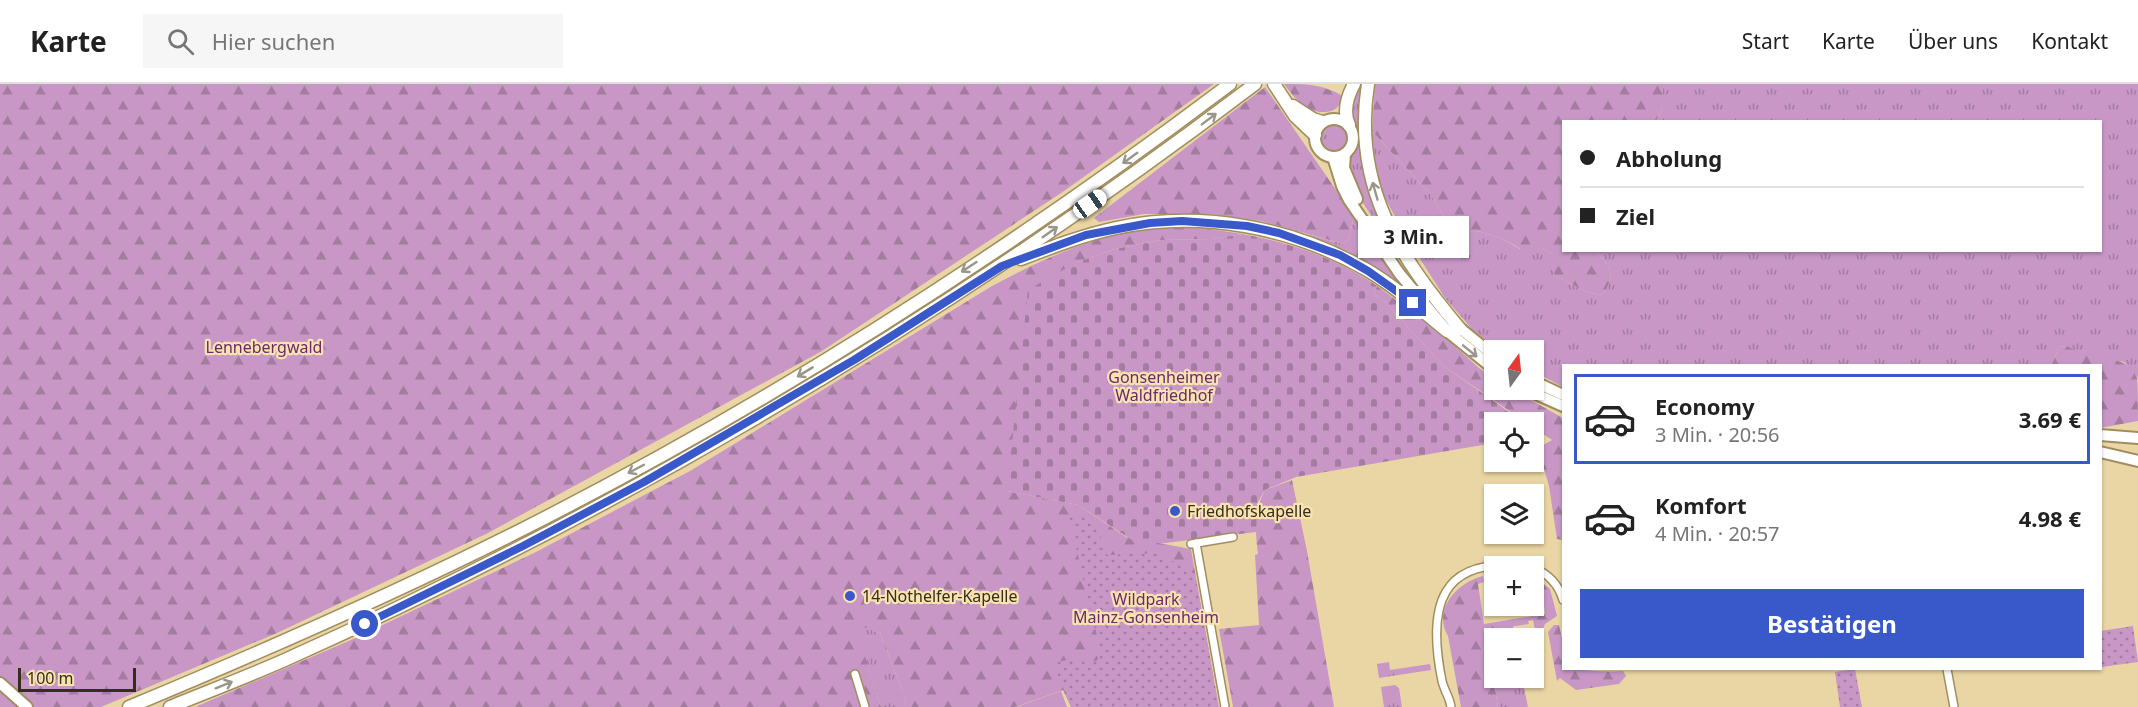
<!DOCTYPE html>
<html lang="de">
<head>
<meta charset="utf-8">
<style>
	:root { --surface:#fff; --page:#f6f6f6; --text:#222; --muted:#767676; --line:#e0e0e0; --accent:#3958ca }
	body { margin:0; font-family:"Noto Sans",sans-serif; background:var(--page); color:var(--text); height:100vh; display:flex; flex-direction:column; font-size:22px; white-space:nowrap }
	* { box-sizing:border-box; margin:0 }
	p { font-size:20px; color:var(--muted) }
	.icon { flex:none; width:33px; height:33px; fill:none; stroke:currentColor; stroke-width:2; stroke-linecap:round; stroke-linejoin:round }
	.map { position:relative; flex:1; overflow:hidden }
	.sheet { position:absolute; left:1562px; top:280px; width:540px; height:306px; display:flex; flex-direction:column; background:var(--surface); border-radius:0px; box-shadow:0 2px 4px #0004 }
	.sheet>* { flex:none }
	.top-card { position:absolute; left:1562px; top:36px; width:540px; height:132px; border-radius:0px; box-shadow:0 2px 4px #0004; display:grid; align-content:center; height:132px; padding:0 18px; background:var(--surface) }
	.needle { width:39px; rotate:15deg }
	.fabs { position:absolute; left:1484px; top:256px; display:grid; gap:12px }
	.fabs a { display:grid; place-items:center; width:60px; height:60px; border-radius:0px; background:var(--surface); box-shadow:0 2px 4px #0004; font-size:30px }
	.scale { position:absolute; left:18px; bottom:15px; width:118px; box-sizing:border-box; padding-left:6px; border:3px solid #362e1a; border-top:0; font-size:16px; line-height:21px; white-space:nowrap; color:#362e1a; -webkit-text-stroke:4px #f8e3b1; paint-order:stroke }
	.end { position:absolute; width:27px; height:27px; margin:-14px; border:8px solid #3958ca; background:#fff; box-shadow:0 0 0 3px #fff }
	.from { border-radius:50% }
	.bubble { position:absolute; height:42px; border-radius:0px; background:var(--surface); box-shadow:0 2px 4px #0004; font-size:20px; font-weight:700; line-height:42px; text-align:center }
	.car { position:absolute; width:18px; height:36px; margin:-18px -9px; border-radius:8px; box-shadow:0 0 4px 2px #0007; background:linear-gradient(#fff 24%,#345 0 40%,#fff 0 76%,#345 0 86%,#fff 0) }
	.top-card b { display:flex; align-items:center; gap:21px; height:57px; font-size:22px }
	.top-card b+b { border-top:2px solid var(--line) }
	.top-card i { width:15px; height:15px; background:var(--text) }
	ul { padding:10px 0 0; list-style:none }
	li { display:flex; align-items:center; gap:18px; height:90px; margin:0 12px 9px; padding:0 6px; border:3px solid transparent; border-radius:0px }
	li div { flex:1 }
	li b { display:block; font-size:22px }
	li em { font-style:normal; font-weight:700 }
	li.current { border-color:var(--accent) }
	li>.icon { width:54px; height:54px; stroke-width:1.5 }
	.primary-button { display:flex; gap:12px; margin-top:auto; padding:12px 18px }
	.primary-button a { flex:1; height:69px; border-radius:0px; background:var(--accent); color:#fff; font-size:24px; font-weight:700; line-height:69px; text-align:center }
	header { display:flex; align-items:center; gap:36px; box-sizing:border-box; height:84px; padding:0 30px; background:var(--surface); border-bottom:2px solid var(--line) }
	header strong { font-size:28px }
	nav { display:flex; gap:33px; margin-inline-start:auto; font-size:21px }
	.search { width:420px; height:54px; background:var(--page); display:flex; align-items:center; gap:15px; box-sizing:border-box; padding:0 21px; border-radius:0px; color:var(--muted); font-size:22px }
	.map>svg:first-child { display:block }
</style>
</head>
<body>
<header>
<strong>Karte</strong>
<div class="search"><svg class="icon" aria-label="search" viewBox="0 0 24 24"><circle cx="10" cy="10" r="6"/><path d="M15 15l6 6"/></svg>Hier suchen</div>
<nav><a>Start</a><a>Karte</a><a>Über uns</a><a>Kontakt</a></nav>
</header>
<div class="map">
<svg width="2138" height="623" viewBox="0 0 2138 623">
	<defs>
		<pattern id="grass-tufts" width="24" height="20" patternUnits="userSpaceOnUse" patternTransform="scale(1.5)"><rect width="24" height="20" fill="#c897c6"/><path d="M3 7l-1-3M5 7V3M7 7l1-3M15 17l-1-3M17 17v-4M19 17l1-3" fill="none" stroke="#a37ca0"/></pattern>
		<pattern id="forest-firs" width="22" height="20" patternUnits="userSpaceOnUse" patternTransform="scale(1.5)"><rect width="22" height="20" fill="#c897c6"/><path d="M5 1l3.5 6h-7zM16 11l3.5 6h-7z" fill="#a37ca0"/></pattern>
		<pattern id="cemetery-stones" width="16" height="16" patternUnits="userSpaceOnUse" patternTransform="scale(1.5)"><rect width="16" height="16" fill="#c897c6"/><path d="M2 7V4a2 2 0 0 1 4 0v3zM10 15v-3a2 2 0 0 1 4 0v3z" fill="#a37ca0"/></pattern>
		<pattern id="park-dots" width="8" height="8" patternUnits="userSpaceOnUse" patternTransform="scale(1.5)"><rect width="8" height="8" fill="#c897c6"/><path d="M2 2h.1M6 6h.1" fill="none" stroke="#a37ca0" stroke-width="1.8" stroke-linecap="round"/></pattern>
	</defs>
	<rect width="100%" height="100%" fill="#ead6a4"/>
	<!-- grass -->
	<g fill="url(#grass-tufts)">
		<polygon points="1359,0 1363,0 1380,133 1382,141 1379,144 1356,108 1349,88 1350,74 1356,64 1358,54 1350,27"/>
		<path d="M1663,0H2138V294L2124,278L2077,268L2067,262L2059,263L2051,282H1563V303L1533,287V267H1500L1472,245L1445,214L1408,156L1382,109L1376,89L1372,47L1431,111L1447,137L1459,144L1481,148L1501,154L1520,165H1543L1553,170V190L1584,207L1600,211C1608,207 1613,192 1609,184C1607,178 1600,173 1597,167L2100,166V38L1656,37L1663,23Z"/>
		<circle cx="1334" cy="54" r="13"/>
		<polygon points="1354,132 1403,199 1402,201 1349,168 1306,150 1344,160 1349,155"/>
		<polygon points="854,539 880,549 906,616 905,623 881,623"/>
		<polygon points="1513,542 1515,555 1494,555 1494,594 1522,594 1528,623 1498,623 1486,546"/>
		<polygon points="1389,578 1390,586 1430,580 1431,586 1379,594 1377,580"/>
		<polygon points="1395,601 1399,604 1402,623 1384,623 1381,603"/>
	</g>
	<!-- forest -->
	<g fill="url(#forest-firs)">
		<polygon points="0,0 1214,0 1064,107 822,267 488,449 277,549 101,623 0,623"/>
		<path d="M1284,0C1308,0 1320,0 1341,11C1343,32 1316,31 1304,22C1296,16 1290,8 1284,0Z"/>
		<path d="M1375,0H1663V23L1656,37L1563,38V166L1597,167C1600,173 1607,178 1609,184C1613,192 1608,207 1600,211L1584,207L1553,190V170L1543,165H1521L1501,154L1481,148L1459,144L1447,137L1431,111L1372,47Z"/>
		<polygon points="1265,3 1354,132 1349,155 1344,160 1261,137 1212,130 1144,130 1099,138 1094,134"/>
		<path d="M1189,142L1243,150L1212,155L1160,156L1115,165L1075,179L1007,407L1078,421L1126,453L1191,465L1214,596L1197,607L1071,623L1063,606L1015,623H905L906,616L880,549L855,540L881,623H195L351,556L534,469L690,387L992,202C1039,177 1086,155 1138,146C1155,143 1172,143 1189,142Z"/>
		<polygon points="1377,202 1439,248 1479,284 1494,294 1494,306 1513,306 1563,334 1563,456 1557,455 1549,402 1538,364 1552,356 1533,343 1533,339 1527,339 1445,283 1383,216 1374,210"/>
		<path d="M2067,262C2088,275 2127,268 2137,294C2138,302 2138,327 2138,337L2100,344V282H2051L2059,263Z"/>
		<path d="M1292,396L1307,467L1334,623H1233L1219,545L1259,541L1255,471L1258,470C1255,448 1254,426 1265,406Z"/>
		<path d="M1533,491L1550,505L1557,532L1545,540L1541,550L1536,551L1533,536L1528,537L1529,540L1486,546L1498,623H1461L1448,552C1432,525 1458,498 1483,492L1484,498L1478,500L1484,540L1545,530L1542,504L1536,505Z"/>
		<path d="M1554,541H1559L1563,559V585C1584,585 1602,589 1623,587L1626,592L1619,600L1576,606L1560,594L1557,597L1548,548Z"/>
	</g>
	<!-- cemetery -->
	<path fill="url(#cemetery-stones)" d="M1243,150C1291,159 1337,174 1377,202L1374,210L1383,216L1445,283L1525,339H1494V359L1296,393L1265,406L1258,418L1256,448L1141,462L1078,421L1007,407L1028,206L1075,179L1115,165L1160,156L1212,155Z"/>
	<!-- park -->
	<g fill="url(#park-dots)">
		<path d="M1069,430C1098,431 1098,448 1107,471L1159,469L1195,490L1219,623H1071L1053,579L1067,576L1096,577L1102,570L1089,522Z"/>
		<polygon points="2133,542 2138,578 2102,583 2100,547"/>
		<polygon points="1855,585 1862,623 1840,623 1835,588"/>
	</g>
	<!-- pitch -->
	<polygon fill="#c897c6" points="1061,607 1067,623 1016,623"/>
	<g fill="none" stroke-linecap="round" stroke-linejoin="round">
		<!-- street casing -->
		<g stroke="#a18d5e" stroke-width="10">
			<g id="street">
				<polyline points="1196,459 1225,623"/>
				<polyline points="1191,460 1233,453"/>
				<path d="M1533,484C1548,489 1559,501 1563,516"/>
				<polyline points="1947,585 1954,623"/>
				<polyline points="855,590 865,623"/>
				<path d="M1451,623C1450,614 1444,606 1442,597C1427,523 1439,471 1528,483"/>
			</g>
		</g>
		<!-- secondary casing -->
		<g stroke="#a18d5e" stroke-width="14">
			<polyline id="secondary" points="0,599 27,623"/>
		</g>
		<!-- primary casing -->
		<g stroke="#a18d5e" stroke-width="14">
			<g id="primary">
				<circle cx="1334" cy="54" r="19"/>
				<polyline points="1345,70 1344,84 1357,115"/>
				<polyline points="1333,73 1342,102 1349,116 1399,189 1447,247 1494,285"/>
				<polyline points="1455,240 1494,272"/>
				<polyline points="1533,297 1563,311"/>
				<polyline points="1527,306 1563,322"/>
				<polyline points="2100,351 2138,354"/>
				<polyline points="2100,368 2138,377"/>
			</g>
		</g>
		<!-- highway casing -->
		<g stroke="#a18d5e" stroke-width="15">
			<g id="highway">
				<polyline points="1274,0 1295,32 1315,51"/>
				<path d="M1368,0C1352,101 1398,171 1460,245"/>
				<polyline points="1293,22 1313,35 1322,38"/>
				<path d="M1349,41C1343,28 1347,13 1354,0"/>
				<path d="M1021,175C1052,163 1083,151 1116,144C1201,126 1292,143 1367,186C1396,203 1421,226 1447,247"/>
				<path d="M129,623C259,569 387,513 513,450C764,324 1006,169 1230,0"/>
				<path d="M170,623C209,607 249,592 287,575C631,421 955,228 1255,0"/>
			</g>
		</g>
		<!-- street -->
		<use href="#street" stroke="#fff" stroke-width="7"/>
		<!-- secondary -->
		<use href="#secondary" stroke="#fff" stroke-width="10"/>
		<!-- primary -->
		<use href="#primary" stroke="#fff" stroke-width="10"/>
		<!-- highway -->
		<use href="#highway" stroke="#fff" stroke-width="12"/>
	</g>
	<!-- one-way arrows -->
	<defs><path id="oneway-shaft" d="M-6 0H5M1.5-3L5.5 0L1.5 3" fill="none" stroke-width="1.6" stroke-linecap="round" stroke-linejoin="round" transform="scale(1.5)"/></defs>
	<g stroke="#9a968c">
		<use href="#oneway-shaft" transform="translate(1209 35) rotate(-37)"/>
		<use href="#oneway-shaft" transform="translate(1130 74) rotate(144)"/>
		<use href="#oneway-shaft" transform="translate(1375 107) rotate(-106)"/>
		<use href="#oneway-shaft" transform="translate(1050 148) rotate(-35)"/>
		<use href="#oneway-shaft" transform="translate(969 183) rotate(147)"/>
		<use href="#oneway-shaft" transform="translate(1470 267) rotate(39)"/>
		<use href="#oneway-shaft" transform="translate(805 288) rotate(149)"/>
		<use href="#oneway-shaft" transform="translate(636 385) rotate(152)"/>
		<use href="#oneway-shaft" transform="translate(224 601) rotate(-22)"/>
	</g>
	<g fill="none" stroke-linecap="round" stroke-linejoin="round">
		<!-- route -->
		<polyline stroke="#3958ca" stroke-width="8" points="365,540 523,462 644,398 854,276 1002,182 1086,151 1150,139 1182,137 1247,142 1279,149 1340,171 1368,187 1413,219"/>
	</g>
	<!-- markers -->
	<g fill="#3958ca" stroke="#f8e3b1" stroke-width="2">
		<circle cx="1175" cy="427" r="6"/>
		<circle cx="850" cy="512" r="6"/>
	</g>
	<g text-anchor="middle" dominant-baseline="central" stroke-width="4.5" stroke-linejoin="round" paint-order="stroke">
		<!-- park labels -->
		<g font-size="16" fill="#6b286b" stroke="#f8e3b1">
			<text x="264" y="263">Lennebergwald</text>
			<text x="1164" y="293">Gonsenheimer<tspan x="1164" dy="18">Waldfriedhof</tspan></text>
			<text x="1146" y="515">Wildpark<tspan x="1146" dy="18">Mainz-Gonsenheim</tspan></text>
		</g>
		<!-- poi labels -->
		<g font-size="16" fill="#362e1a" stroke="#f8e3b1" text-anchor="start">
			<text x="1187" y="427">Friedhofskapelle</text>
			<text x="862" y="512">14-Nothelfer-Kapelle</text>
		</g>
	</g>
</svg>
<div class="fabs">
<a><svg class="needle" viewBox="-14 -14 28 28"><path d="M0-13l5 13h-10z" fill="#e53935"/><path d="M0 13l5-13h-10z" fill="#767676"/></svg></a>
<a><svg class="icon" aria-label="locate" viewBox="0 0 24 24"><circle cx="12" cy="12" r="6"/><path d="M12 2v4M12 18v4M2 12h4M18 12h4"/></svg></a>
<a><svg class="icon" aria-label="layers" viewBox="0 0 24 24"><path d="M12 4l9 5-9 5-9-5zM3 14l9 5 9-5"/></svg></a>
<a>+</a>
<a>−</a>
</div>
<div class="scale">100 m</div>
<i class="end from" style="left:365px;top:540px"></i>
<i class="end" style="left:1413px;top:219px"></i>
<div class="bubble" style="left:1358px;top:132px;width:111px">3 Min.</div>
<i class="car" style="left:1090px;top:120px;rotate:55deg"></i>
<div class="top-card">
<b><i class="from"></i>Abholung</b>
<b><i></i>Ziel</b>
</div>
<section class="sheet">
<ul>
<li class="current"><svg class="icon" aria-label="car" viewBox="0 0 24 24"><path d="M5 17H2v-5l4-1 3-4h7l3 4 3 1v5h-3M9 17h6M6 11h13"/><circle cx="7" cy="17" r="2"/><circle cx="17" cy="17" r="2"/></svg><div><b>Economy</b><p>3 Min. · 20:56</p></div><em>3.69 €</em></li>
<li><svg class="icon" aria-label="car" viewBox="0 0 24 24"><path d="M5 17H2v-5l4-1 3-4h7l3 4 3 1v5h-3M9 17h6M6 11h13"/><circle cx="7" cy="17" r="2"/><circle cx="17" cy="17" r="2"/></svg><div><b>Komfort</b><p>4 Min. · 20:57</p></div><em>4.98 €</em></li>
</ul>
<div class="primary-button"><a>Bestätigen</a></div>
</section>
</div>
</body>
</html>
